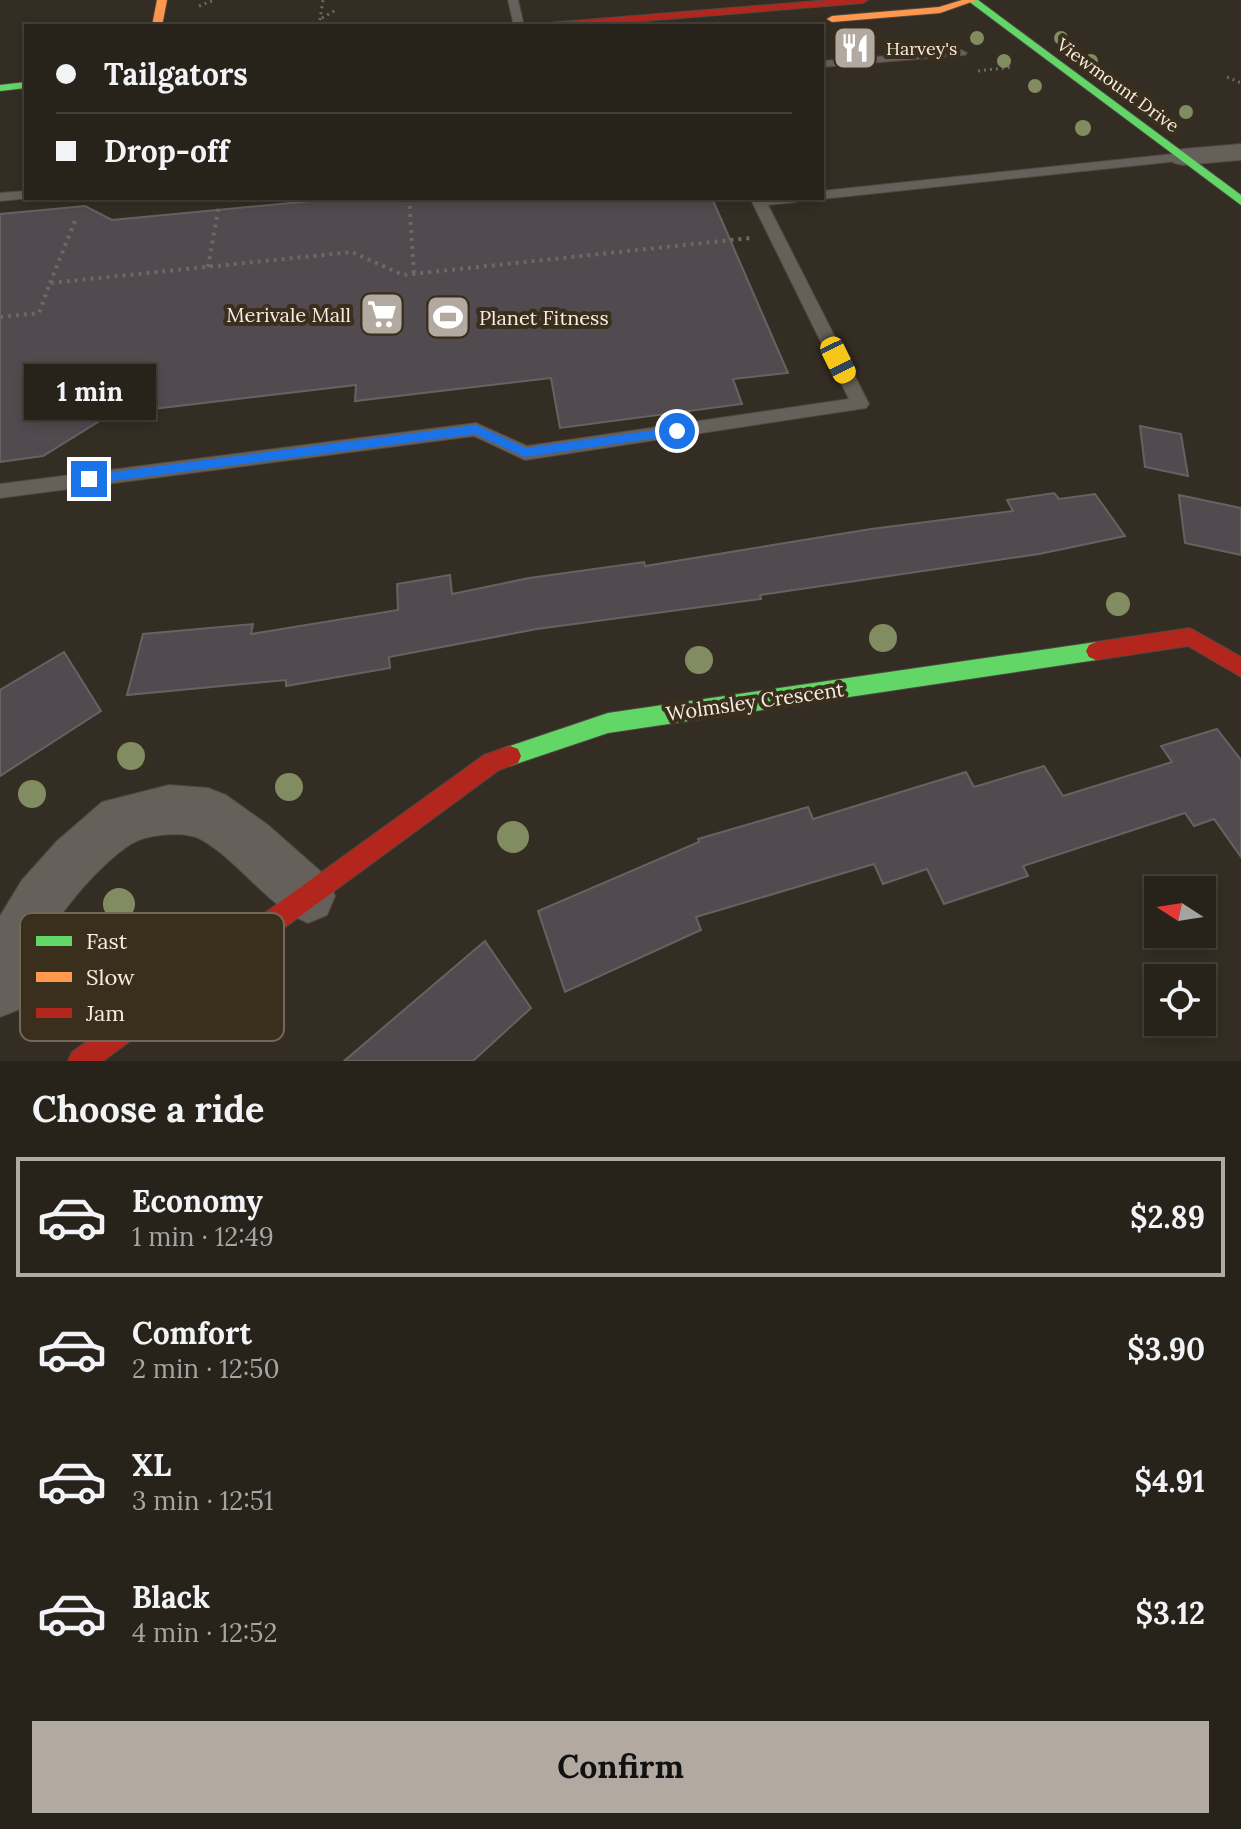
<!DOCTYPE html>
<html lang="en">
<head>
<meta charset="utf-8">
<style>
	:root { --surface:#27221a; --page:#332f27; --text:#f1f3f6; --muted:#a4a4a2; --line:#433f39; --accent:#b2aaa0 }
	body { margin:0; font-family:Lora,serif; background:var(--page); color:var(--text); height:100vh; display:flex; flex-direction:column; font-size:30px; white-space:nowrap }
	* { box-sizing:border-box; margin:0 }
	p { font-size:26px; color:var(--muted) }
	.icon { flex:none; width:44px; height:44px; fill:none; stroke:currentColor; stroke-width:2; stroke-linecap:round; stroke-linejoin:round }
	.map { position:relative; height:1061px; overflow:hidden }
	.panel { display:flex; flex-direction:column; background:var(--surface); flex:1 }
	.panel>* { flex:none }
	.top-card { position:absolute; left:24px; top:24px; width:800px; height:176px; border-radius:0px; box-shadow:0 4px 12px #0003,0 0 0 2px var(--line); display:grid; align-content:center; height:176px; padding:0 32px; background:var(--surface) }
	.needle { width:52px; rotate:282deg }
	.controls { position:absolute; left:1144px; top:876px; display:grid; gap:16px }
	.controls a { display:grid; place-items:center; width:72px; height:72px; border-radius:0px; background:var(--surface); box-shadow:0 4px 12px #0003,0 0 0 2px var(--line); font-size:40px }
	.end { position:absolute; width:36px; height:36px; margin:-18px; border:10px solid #1a73e8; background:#fff; box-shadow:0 0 0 4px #fff }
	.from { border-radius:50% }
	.bubble { position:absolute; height:56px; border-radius:0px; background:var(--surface); box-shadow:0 4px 12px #0003,0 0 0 2px var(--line); font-size:26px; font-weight:700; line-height:56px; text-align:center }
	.car { position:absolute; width:24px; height:48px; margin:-24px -12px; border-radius:10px; box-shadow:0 0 6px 2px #0007; background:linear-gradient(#f5c518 24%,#345 0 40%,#f5c518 0 76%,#345 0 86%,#f5c518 0) }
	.top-card b { display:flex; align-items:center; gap:28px; height:76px; font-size:30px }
	.top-card b+b { border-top:2px solid var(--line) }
	.top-card i { width:20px; height:20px; background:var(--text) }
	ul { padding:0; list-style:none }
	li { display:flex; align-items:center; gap:24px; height:120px; margin:0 16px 12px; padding:0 16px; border:4px solid transparent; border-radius:0px }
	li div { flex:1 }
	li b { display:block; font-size:30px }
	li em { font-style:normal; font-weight:700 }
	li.selected { border-color:var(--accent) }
	li>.icon { width:72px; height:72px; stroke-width:1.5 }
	h2 { padding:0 32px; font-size:36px; line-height:96px }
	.button { display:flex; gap:16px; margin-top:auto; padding:16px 32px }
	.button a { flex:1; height:92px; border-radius:0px; background:var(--accent); color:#111; font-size:32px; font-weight:700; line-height:92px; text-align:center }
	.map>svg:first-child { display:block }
</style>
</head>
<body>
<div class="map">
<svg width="1241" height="1061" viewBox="0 0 1241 1061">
	<rect width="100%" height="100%" fill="#342d23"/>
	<!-- building -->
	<g fill="#514b4f" stroke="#676262" stroke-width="2">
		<polygon points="343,198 712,198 788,373 733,379 742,404 560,428 551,378 355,401 356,385 111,414 43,456 0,462 0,214 85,206 112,220"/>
		<polygon points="1140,426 1181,434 1188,476 1145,467"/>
		<polygon points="1054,493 1059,499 1095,494 1125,536 1039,554 760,595 761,599 537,629 389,657 390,668 286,686 286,680 127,695 143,634 253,624 251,634 398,610 397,584 450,575 452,594 529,578 644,562 645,566 871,529 1013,511 1007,500"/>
		<polygon points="1179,495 1241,508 1241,555 1185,543"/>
		<polygon points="64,652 101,711 0,776 0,690"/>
		<polygon points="1217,729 1241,760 1241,857 1214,819 1194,826 1185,813 1023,866 1028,876 944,904 927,869 883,884 874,864 696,917 701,930 565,992 538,911 699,842 698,839 808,807 813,819 966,772 974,787 1044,766 1063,796 1172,762 1161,746"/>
		<polygon points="485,941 531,1008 473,1061 344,1061"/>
	</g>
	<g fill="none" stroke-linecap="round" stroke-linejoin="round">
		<!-- lane casing -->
		<g stroke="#4f4841" stroke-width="2">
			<g id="lane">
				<polygon points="508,0 518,0 524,26 514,26"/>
				<polygon points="961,50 967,53 965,55 822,67 822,61"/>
				<polygon points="1183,153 1190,157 1188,160 822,199 817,198 822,198 822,191"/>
				<polygon points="26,191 26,198 31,198 0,201 0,193"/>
				<polygon points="750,198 803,198 796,202 768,205 869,404 866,408 525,460 474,436 0,498 0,484 476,423 527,446 849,399"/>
			</g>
		</g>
		<!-- street casing -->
		<g stroke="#4f4841" stroke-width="2">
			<g id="street">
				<polygon points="1241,144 1241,160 1183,165 1174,163 1170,157 1174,151 1183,149"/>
				<path d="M169,785L208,788L226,795L268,825L327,877L335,896L327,915L308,923C266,905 241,863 202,840C187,830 146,834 131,844C97,866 48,924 34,962C29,978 26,994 20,1009L0,1017V916L22,880L57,841L102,802Z"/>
			</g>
		</g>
		<!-- fast casing -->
		<g stroke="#4f4841" stroke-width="2">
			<g id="fast">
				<polygon points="967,0 978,0 1241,195 1241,205"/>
				<polygon points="26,82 26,88 0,91 0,85"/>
				<polygon points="1096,642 1103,645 1106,651 1103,657 1096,660 608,733 510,766 502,763 499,756 502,749 510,746 608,713"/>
			</g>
		</g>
		<!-- slow casing -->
		<g stroke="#4f4841" stroke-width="2">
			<g id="slow">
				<polygon points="157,0 167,0 162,26 152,26"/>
				<polygon points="962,0 977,0 940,13 832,22 827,19 832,16 939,7"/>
			</g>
		</g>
		<!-- jam casing -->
		<g stroke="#4f4841" stroke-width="2">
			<g id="jam">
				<polygon points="829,0 868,0 863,3 583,26 543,26 548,23"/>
				<polygon points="1190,628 1241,657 1241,677 1188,646 1096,660 1089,657 1086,651 1089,645 1096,642"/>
				<polygon points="510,746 518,749 521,756 518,763 499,770 103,1061 68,1061 72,1052 484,755"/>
			</g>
		</g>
		<!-- path-far1 -->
		<g stroke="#6e6862" stroke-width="3" stroke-dasharray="2 4" stroke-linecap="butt">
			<polyline points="199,6 214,0"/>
			<polyline points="322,18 336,10"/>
			<polyline points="319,26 323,0"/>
			<polyline points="978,71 1012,67"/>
			<polyline points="1227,77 1241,83"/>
		</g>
		<!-- path -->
		<g stroke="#6e6862" stroke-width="4" stroke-dasharray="3 5" stroke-linecap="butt">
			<polyline points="409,198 414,274"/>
			<polyline points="208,267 219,205"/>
			<polyline points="50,283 75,221"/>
			<polyline points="0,317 39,313 50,283 352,252 403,275 750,238"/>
		</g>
		<!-- lane -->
		<use href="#lane" fill="#656059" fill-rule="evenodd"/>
		<!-- street -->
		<use href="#street" fill="#656059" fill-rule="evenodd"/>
		<!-- fast -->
		<use href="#fast" fill="#63d668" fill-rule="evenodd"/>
		<!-- slow -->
		<use href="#slow" fill="#ff974d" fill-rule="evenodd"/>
		<!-- jam -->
		<use href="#jam" fill="#b3261e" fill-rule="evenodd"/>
	</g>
	<!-- trees -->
	<g fill="#818d61">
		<circle cx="977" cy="38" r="7"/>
		<circle cx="1061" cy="38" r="7"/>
		<circle cx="1004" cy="61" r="7"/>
		<circle cx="1091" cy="61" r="7"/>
		<circle cx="1035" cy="86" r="7"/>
		<circle cx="1186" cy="112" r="7"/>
		<circle cx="1083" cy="128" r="8"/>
		<circle cx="1118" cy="604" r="12"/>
		<circle cx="883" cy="638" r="14"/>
		<circle cx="699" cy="660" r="14"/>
		<circle cx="131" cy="756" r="14"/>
		<circle cx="289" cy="787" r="14"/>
		<circle cx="32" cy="794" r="14"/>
		<circle cx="513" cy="837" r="16"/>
		<circle cx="119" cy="904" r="16"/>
	</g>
	<!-- route -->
	<polygon fill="#1a73e8" points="476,425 526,448 677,427 683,431 677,435 525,457 475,434 89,484 83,479 89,475"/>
	<!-- icons -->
	<defs>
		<g id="restaurant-square" transform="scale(2.3)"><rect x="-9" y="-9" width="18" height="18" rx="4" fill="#b2aaa0" stroke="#3a2e1d"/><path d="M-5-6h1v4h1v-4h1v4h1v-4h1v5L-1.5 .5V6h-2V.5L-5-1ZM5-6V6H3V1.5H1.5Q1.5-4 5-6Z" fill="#fff"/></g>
		<g id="supermarket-square" transform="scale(2.3)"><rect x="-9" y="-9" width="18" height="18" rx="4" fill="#b2aaa0" stroke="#3a2e1d"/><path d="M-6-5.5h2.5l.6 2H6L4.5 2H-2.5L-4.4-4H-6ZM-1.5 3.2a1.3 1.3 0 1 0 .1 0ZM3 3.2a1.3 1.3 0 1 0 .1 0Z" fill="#fff"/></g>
		<g id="stadium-square" transform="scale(2.3)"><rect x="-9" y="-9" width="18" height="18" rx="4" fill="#b2aaa0" stroke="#3a2e1d"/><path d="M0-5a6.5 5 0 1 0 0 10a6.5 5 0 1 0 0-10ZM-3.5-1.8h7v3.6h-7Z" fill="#fff"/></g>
	</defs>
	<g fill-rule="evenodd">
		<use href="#restaurant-square" x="855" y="48"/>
		<use href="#supermarket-square" x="382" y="314"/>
		<use href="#stadium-square" x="448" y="317"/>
	</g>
	<g text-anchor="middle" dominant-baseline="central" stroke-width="8" stroke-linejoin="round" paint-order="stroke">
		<!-- far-poi labels -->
		<g font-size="18" fill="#f6ede3" stroke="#3a2e1d" text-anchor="start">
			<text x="886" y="48">Harvey's</text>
		</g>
		<!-- far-street labels -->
		<g font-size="18" fill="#f6ede3" stroke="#3a2e1d">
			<text transform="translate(1118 85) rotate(36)">Viewmount Drive</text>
		</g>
		<!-- poi labels -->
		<g font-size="20" fill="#f6ede3" stroke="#3a2e1d" text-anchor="end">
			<text x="351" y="314">Merivale Mall</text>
			<text x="479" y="317" text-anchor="start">Planet Fitness</text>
		</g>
		<!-- street labels -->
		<g font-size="20" fill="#f6ede3" stroke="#3a2e1d">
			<text transform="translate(755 701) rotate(-8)">Wolmsley Crescent</text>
		</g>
	</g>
	<!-- legend -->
	<rect x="20" y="913" width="264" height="128" rx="12" fill="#3a2e1d" stroke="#726758" stroke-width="2"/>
	<rect x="36" y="936" width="36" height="10" fill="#63d668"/>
	<rect x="36" y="972" width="36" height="10" fill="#ff974d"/>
	<rect x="36" y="1008" width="36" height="10" fill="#b3261e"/>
	<g font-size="22" fill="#f6ede3">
		<text x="86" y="949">Fast</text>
		<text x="86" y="985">Slow</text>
		<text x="86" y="1021">Jam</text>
	</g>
</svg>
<div class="controls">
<a><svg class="needle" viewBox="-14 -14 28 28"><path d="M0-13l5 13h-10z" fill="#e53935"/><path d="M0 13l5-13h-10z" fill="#a4a4a2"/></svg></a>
<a><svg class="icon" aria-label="locate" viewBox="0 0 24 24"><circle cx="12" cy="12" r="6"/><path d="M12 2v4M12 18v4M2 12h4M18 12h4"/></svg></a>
</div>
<i class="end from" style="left:677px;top:431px"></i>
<i class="end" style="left:89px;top:479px"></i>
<div class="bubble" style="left:24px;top:364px;width:132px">1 min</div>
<i class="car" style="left:838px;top:360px;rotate:154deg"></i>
<div class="top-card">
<b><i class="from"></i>Tailgators</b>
<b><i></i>Drop-off</b>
</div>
</div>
<section class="panel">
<h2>Choose a ride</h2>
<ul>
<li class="selected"><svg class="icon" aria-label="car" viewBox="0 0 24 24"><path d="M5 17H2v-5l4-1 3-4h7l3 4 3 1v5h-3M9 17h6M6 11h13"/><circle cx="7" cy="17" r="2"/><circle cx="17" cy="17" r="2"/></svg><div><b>Economy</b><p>1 min · 12:49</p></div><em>$2.89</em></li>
<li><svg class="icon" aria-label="car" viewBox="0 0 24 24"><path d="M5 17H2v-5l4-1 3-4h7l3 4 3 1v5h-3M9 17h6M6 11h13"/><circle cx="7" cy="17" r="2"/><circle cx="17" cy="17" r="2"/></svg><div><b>Comfort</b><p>2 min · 12:50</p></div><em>$3.90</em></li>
<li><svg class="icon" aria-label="car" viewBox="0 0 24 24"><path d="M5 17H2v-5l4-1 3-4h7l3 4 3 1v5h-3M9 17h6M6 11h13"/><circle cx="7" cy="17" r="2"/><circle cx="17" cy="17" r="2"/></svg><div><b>XL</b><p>3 min · 12:51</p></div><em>$4.91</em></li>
<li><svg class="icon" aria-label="car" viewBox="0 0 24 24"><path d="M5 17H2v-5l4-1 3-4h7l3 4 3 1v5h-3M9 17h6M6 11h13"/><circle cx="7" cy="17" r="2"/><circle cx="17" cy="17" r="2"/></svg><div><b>Black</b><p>4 min · 12:52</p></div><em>$3.12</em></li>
</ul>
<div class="button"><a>Confirm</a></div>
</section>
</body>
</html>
